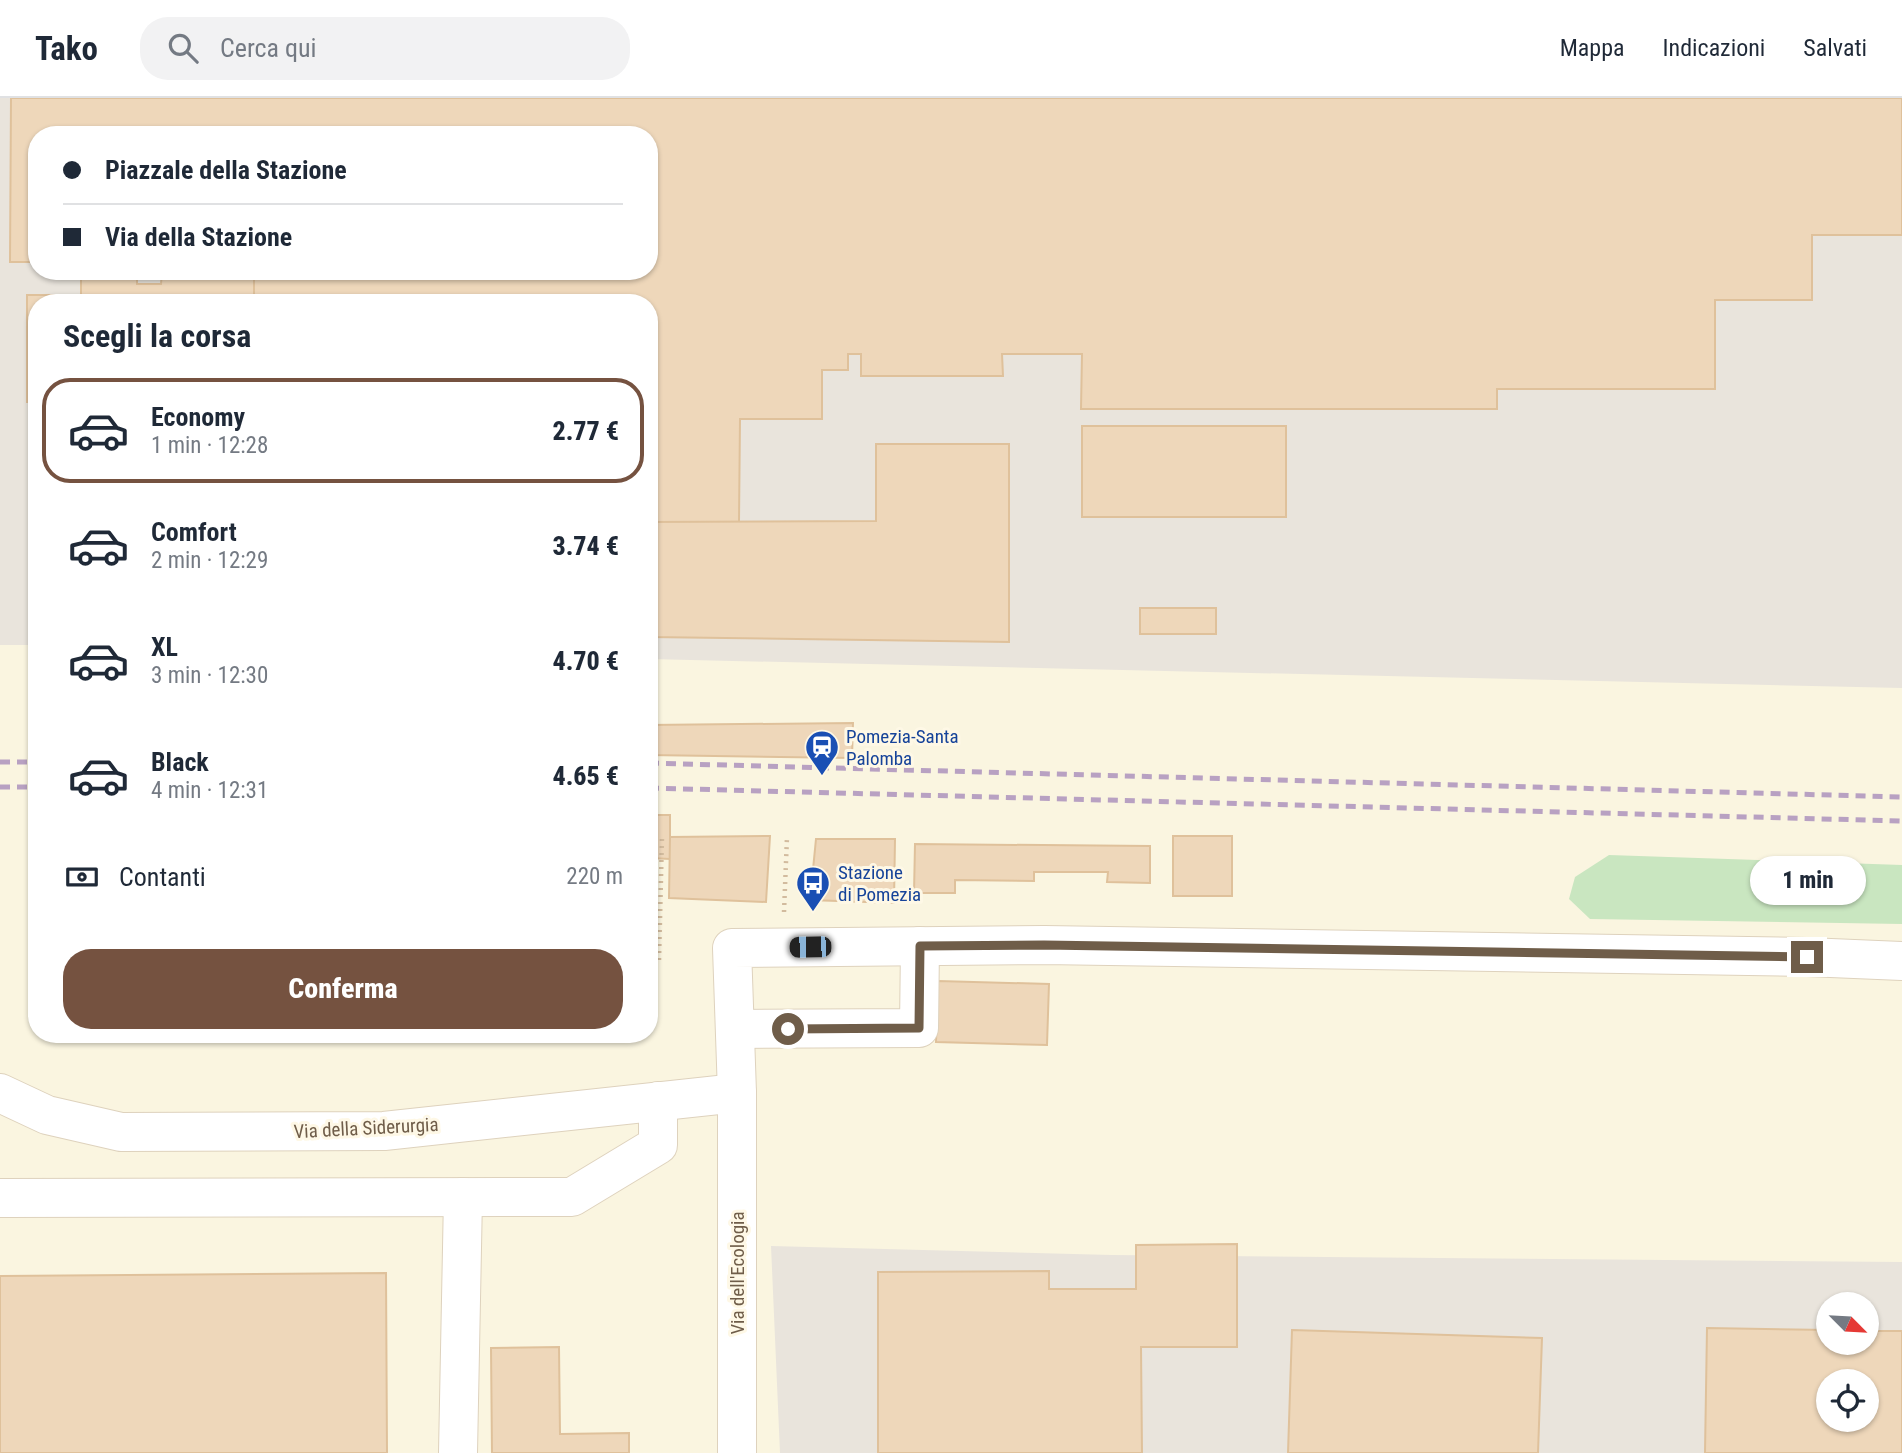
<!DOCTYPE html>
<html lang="it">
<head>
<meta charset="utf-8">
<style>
	:root { --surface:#fff; --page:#f2f2f3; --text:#1f2937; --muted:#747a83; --line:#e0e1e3; --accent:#755240 }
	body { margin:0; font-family:"Roboto Condensed",sans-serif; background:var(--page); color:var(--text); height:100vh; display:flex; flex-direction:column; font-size:26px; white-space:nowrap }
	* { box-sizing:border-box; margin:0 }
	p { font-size:23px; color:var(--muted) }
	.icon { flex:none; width:38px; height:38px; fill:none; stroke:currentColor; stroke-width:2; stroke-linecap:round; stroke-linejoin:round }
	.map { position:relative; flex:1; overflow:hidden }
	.side { position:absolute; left:28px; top:196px; width:630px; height:749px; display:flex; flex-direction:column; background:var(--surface); border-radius:28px; box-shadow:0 2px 5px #0004 }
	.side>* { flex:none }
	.top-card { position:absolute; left:28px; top:28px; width:630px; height:154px; border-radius:28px; box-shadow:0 2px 5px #0004; display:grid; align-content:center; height:154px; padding:0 35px; background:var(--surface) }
	.needle { width:46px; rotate:114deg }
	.buttons { position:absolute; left:1816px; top:1194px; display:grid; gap:14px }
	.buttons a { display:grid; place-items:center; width:63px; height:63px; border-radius:50%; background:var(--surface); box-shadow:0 2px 5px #0004; font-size:35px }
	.end { position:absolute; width:32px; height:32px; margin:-16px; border:9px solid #6f5d49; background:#fff; box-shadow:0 0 0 4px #fff }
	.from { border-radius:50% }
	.bubble { position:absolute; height:49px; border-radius:24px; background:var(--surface); box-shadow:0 2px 5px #0004; font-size:23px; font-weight:800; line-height:49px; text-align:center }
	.car { position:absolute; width:21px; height:42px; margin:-21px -10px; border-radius:9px; box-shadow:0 0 5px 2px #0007; background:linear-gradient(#222 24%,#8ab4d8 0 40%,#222 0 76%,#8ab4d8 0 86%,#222 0) }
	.top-card b { display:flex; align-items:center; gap:24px; height:66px; font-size:26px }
	.top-card b+b { border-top:2px solid var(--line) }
	.top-card i { width:18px; height:18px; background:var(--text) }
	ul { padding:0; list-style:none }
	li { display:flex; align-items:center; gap:21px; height:105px; margin:0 14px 10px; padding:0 21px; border:4px solid transparent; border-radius:28px }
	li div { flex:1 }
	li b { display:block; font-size:26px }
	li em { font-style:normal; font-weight:800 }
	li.selected { border-color:var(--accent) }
	li>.icon { width:63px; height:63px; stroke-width:1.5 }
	h2 { padding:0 35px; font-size:32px; line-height:84px }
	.pay { display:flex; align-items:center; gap:18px; height:77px; padding:0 35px; font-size:26px }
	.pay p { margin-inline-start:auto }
	.primary-button { display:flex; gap:14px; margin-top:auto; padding:14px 35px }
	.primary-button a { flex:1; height:80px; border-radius:28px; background:var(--accent); color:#fff; font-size:28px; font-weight:800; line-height:80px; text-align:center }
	header { display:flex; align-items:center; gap:42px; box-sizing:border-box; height:98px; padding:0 35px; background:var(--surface); border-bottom:2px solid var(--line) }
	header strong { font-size:33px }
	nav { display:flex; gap:38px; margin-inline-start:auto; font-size:24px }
	.search { width:490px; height:63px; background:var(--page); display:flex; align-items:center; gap:18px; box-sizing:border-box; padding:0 24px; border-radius:28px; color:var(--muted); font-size:26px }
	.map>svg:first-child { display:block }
</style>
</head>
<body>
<header>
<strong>Tako</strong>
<div class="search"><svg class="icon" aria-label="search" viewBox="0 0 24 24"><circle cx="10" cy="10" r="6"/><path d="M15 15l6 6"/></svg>Cerca qui</div>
<nav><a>Mappa</a><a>Indicazioni</a><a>Salvati</a></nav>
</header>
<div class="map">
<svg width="1902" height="1355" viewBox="0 0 1902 1355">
	<rect width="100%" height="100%" fill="#faf5e0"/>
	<!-- industrial -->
	<g fill="#e9e4dc" fill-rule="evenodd">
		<path d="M0,0H1902V590L649,561V205H37V547H0ZM37,37H649V173H37Z"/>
		<path d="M771,1148L1112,1157L1902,1164V1355H780ZM1829,1206H1867V1244H1829ZM1829,1283H1867V1321H1829Z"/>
	</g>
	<!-- green -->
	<polygon fill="#c9e6c0" points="1609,757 1902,767 1902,826 1590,821 1569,801 1575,779"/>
	<!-- building -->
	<g fill="#eed7ba" stroke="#dfc19b" stroke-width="2" fill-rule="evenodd">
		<polygon points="11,0 1902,0 1902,137 1812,137 1812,202 1715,202 1715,291 1497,291 1497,311 1081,311 1082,256 1002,256 1003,278 861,278 861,256 848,256 848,272 822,272 822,321 740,321 739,424 649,424 649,205 254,205 254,173 649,173 649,37 37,37 37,164 10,164"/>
		<polygon points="81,173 137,173 137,186 161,186 162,173 254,173 254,205 81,205"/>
		<polygon points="27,197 81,197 81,205 37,205 37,304 27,304"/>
		<rect x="1082" y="328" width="204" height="91"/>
		<polygon points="876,346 1009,346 1009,544 649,539 649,424 876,423"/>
		<rect x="1140" y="510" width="76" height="26"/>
		<polygon points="853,625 852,660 649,657 649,627"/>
		<polygon points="649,717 670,717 670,761 649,760"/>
		<polygon points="770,738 766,804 669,800 670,739"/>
		<rect x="1173" y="738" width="59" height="60"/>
		<polygon points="816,741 895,741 894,805 810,802"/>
		<polygon points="915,746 1150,748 1150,785 1107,784 1108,774 1034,774 1034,783 955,782 955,795 914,795"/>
		<polygon points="938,883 1049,886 1047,947 936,944"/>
		<polygon points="1237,1146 1237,1249 1141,1249 1142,1355 878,1355 878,1174 1049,1173 1049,1191 1136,1191 1136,1147"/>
		<polygon points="386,1175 387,1355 0,1355 0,1178"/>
		<path d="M1707,1230L1829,1232V1244H1867V1233H1902V1355H1705ZM1829,1283H1867V1321H1829Z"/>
		<polygon points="1292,1232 1542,1240 1538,1355 1288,1355"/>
		<polygon points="559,1249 560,1336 629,1335 629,1355 492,1355 491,1250"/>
	</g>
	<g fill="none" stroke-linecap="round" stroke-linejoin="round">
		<!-- minor casing -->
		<g stroke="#ded2bd" stroke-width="40">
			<g id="minor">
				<polyline points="735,931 919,930 920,848"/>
				<polyline points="0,995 47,1017 121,1034 384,1033 737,995"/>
				<polyline points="0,1100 572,1099 658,1047 658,1003"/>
				<polyline points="458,1355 463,1099"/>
				<polyline points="737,1355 737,995 732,850 1044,847 1807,859 1902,863"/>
			</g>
		</g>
		<!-- path -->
		<g stroke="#d2bb9e" stroke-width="4.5" stroke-dasharray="2 5" stroke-linecap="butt">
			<polyline points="649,740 662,740 659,862"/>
			<polyline points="784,814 787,739"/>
		</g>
		<!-- minor -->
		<use href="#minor" stroke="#fff" stroke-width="38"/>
		<!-- rail -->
		<g stroke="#b8a1c2" stroke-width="5" stroke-dasharray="10 7" stroke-linecap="butt">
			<polyline points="0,664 37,664"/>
			<polyline points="649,665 1902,699"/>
			<polyline points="0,689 37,689"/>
			<polyline points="649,690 1902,723"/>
		</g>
	</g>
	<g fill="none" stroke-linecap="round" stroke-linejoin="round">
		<!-- route -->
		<polyline stroke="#6f5d49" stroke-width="9" points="788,931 919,930 920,848 1044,847 1807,859"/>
	</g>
	<!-- icons -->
	<defs>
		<g id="station-pin" transform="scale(1.75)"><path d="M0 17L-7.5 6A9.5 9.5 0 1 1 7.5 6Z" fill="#1a4fb4" stroke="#fef8e6"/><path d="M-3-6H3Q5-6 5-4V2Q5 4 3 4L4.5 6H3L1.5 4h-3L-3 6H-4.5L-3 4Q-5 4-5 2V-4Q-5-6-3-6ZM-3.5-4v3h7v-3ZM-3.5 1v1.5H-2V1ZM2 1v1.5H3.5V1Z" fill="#fff"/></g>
		<g id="bus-pin" transform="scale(1.75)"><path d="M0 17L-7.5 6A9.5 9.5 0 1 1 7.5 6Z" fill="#1a4fb4" stroke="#fef8e6"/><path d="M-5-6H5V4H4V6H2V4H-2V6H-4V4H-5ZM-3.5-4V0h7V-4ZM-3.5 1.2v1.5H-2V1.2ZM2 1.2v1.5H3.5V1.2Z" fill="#fff"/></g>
	</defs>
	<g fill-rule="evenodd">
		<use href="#station-pin" x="822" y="649"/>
		<use href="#bus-pin" x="813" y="785"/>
	</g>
	<g text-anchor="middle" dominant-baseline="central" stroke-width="6" stroke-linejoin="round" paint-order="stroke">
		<!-- transit labels -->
		<g font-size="19" fill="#164399" stroke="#fef8e6" text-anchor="start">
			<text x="846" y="638">Pomezia-Santa<tspan x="846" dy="22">Palomba</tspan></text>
			<text x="838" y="774">Stazione<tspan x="838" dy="22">di Pomezia</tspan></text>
		</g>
		<!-- street labels -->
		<g font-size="19" fill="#6f5d49" stroke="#fef8e6">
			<text transform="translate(366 1030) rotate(-3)">Via della Siderurgia</text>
			<text transform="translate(737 1175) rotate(-90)">Via dell'Ecologia</text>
		</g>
	</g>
</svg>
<div class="buttons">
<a><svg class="needle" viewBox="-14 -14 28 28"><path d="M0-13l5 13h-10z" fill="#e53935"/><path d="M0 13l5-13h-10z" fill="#747a83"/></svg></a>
<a><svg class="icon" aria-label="locate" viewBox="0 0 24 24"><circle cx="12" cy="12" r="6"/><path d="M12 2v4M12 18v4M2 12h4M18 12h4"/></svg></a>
</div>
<i class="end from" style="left:788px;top:931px"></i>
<i class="end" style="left:1807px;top:859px"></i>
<div class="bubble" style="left:1750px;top:758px;width:116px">1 min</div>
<i class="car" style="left:810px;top:849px;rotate:269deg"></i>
<div class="top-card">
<b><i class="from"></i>Piazzale della Stazione</b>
<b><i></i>Via della Stazione</b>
</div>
<section class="side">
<h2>Scegli la corsa</h2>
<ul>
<li class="selected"><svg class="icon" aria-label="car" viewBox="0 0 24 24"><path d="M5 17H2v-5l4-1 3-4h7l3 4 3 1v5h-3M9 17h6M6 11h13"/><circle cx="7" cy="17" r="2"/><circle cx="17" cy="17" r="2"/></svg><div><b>Economy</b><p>1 min · 12:28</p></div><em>2.77 €</em></li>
<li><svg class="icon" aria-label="car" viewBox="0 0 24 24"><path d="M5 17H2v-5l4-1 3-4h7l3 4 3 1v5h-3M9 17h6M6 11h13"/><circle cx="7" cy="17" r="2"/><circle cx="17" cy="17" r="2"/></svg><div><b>Comfort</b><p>2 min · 12:29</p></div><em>3.74 €</em></li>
<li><svg class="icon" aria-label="car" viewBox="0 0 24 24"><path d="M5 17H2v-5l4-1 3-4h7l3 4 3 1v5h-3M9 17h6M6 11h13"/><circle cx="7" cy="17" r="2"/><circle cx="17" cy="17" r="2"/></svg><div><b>XL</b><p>3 min · 12:30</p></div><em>4.70 €</em></li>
<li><svg class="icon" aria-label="car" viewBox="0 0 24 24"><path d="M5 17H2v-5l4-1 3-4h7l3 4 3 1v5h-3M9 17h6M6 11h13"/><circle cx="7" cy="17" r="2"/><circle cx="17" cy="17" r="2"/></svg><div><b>Black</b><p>4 min · 12:31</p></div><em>4.65 €</em></li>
</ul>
<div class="pay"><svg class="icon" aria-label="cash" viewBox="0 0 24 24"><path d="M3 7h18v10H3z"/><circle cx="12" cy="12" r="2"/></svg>Contanti<p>220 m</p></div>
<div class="primary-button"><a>Conferma</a></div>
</section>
</div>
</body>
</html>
